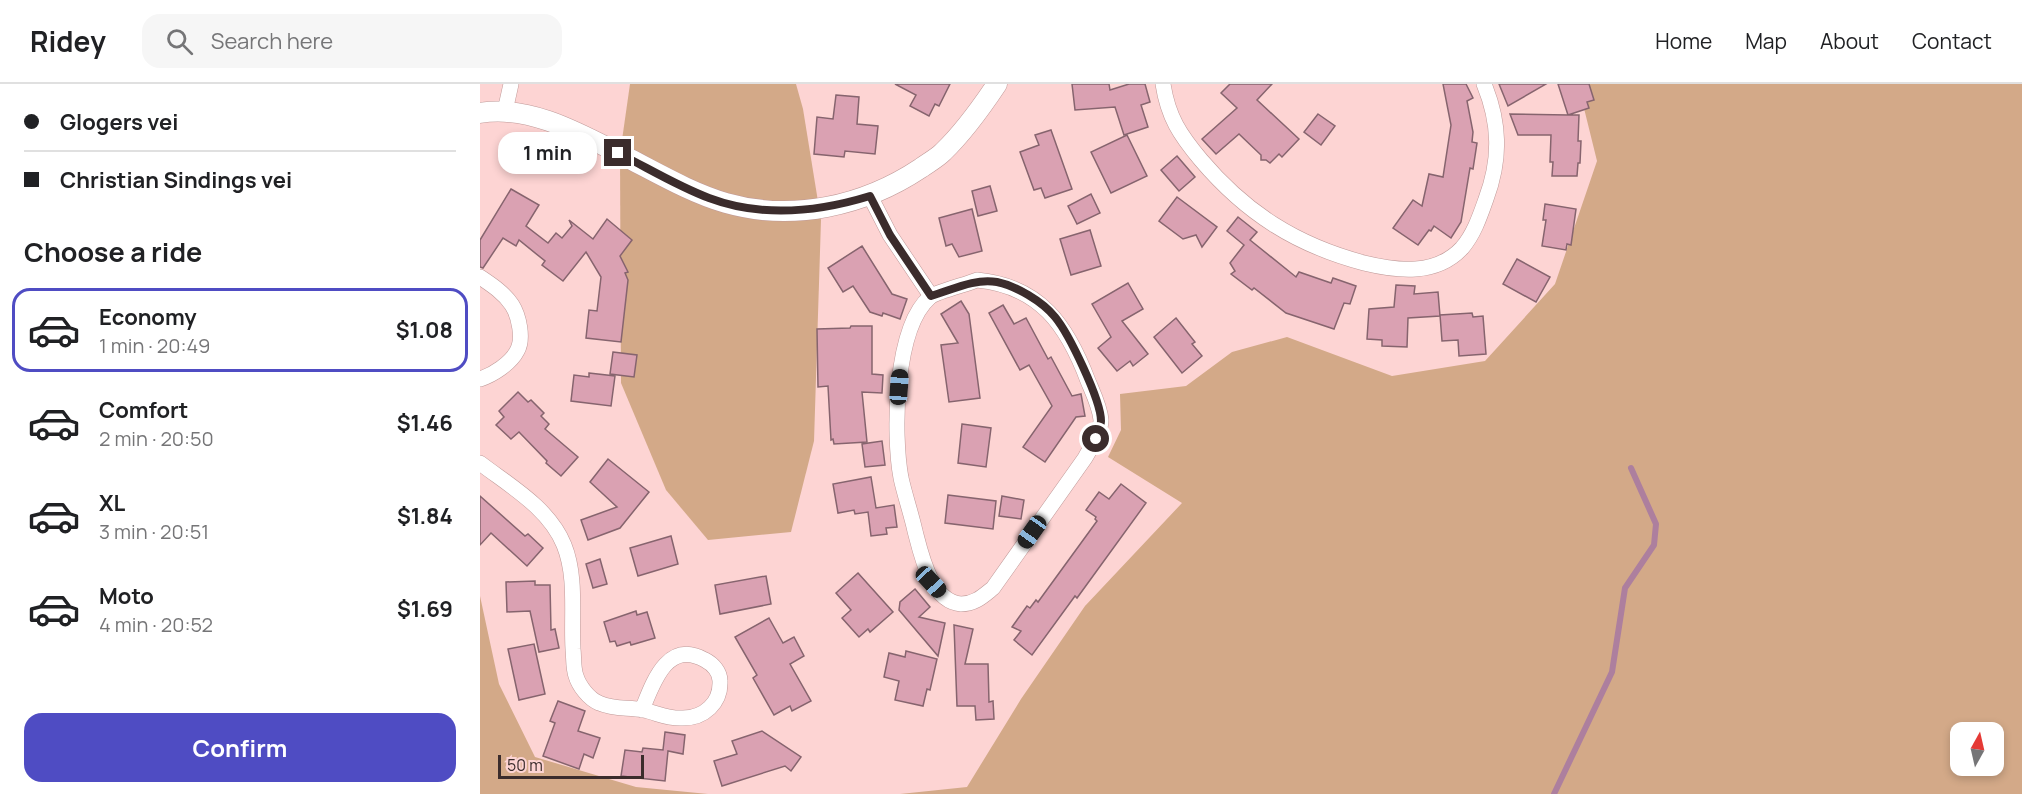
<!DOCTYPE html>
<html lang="en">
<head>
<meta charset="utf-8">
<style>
	:root { --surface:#fff; --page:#f6f6f6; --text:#202124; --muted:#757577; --line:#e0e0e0; --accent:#4f4cc3 }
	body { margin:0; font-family:Manrope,sans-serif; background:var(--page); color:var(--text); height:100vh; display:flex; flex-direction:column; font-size:22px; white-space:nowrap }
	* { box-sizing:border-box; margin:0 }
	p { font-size:20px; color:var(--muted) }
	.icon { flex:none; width:33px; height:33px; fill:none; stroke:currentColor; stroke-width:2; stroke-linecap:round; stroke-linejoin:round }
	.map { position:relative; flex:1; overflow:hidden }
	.panel { display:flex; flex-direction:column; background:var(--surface); width:480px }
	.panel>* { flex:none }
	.hud { display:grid; align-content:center; height:132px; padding:0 24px; background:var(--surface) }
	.needle { width:39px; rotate:8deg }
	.fabs { position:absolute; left:1470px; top:638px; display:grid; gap:12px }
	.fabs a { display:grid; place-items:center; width:54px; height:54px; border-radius:12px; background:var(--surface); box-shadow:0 3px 9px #0003; font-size:30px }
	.scale { position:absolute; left:18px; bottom:15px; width:146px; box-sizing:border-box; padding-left:6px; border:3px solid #3b2c2c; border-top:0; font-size:16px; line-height:21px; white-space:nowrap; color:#3b2c2c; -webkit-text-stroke:4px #fdd4d3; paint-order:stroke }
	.end { position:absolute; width:27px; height:27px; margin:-14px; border:8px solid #3b2c2c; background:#fff; box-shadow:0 0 0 3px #fff }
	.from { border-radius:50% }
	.bubble { position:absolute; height:42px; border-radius:18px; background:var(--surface); box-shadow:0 3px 9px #0003; font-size:20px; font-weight:700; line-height:42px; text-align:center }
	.car { position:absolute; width:18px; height:36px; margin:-18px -9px; border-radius:8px; box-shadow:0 0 4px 2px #0007; background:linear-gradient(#222 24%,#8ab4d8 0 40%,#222 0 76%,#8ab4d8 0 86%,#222 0) }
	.hud b { display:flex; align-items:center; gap:21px; height:57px; font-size:22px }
	.hud b+b { border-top:2px solid var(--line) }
	.hud i { width:15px; height:15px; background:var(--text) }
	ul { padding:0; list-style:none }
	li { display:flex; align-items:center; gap:18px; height:84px; margin:0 12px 9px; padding:0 12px; border:3px solid transparent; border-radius:18px }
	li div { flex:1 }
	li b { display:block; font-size:22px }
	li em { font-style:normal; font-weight:700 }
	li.on { border-color:var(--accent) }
	li>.icon { width:54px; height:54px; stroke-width:1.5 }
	h2 { padding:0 24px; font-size:27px; line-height:72px }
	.cta { display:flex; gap:12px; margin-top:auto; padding:12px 24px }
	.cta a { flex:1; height:69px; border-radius:18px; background:var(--accent); color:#fff; font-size:24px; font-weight:700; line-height:69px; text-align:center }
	header { display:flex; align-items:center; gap:36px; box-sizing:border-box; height:84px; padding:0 30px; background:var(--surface); border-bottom:2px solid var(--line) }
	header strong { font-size:28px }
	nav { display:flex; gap:33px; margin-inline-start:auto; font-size:21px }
	.search { width:420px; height:54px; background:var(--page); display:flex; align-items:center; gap:15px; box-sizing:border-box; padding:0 21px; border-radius:18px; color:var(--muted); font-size:22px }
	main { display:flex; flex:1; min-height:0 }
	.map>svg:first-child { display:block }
</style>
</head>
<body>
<header>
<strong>Ridey</strong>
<div class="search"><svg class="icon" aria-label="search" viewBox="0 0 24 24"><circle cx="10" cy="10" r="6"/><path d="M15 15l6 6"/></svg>Search here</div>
<nav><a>Home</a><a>Map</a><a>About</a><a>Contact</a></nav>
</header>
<main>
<section class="panel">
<div class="hud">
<b><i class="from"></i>Glogers vei</b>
<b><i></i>Christian Sindings vei</b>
</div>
<h2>Choose a ride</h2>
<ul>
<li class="on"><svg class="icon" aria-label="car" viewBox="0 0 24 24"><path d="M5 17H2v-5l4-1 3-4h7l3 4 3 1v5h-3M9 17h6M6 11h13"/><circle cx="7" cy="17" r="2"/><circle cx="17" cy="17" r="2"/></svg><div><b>Economy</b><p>1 min · 20:49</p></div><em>$1.08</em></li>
<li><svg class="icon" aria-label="car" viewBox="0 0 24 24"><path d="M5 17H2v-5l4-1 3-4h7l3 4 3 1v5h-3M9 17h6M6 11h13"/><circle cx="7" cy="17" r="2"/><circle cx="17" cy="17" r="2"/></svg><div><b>Comfort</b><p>2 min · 20:50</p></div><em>$1.46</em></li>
<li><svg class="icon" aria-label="car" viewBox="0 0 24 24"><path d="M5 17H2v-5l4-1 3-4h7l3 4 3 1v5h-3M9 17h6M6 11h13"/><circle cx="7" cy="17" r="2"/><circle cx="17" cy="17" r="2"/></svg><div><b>XL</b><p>3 min · 20:51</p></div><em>$1.84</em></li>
<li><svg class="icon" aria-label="car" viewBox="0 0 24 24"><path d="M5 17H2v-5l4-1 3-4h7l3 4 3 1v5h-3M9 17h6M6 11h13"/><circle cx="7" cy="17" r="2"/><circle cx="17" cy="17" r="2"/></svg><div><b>Moto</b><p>4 min · 20:52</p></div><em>$1.69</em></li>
</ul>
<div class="cta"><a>Confirm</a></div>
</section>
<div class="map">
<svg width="1542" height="710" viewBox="0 0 1542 710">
	<rect width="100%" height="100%" fill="#fdd4d3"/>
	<!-- green -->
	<g fill="#d3a988" fill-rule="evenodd">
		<polygon points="150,0 316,0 323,25 341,136 334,357 311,448 228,456 186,406 141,299 140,70"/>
		<path d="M1098,0H1542V710H420L487,703L541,615L605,522L702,419L628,373L641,346L640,310L706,302L752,268L807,253L912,292L1005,277L1075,200L1117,77ZM1480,648H1514V681H1480Z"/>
		<polygon points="0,512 19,600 55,673 156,703 228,710 0,710"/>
	</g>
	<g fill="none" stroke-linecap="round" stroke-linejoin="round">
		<!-- stream -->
		<polyline stroke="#ad7f9e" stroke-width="6" points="1074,710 1132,588 1145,504 1174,461 1176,440 1151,384"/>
	</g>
	<!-- building -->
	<g fill="#daa1b2" stroke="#86646e" stroke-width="1.5">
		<polygon points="415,0 470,0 459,22 455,20 449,32 430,22 436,11"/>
		<polygon points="592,0 629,0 630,6 649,0 665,0 670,18 661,21 668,43 644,51 635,23 595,26"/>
		<polygon points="750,0 792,0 777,16 819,55 802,73 799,70 790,79 786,76 781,76 781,71 759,50 736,70 722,55 757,24 741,9"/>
		<polygon points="963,0 986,0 993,14 987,17 993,48 992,58 997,59 993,85 990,84 981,138 971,154 954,142 951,147 949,146 938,161 913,144 933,116 942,122 949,90 963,93 971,41"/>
		<polygon points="1019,0 1066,0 1028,22"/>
		<polygon points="1078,0 1109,0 1114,16 1107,18 1109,24 1088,31 1099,31 1098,57 1101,57 1100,79 1098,79 1097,92 1072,92 1073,78 1070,78 1071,51 1038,51 1030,30 1088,31"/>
		<polygon points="356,11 379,13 377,40 398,42 395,70 365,67 364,73 334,70 337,33 353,35"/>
		<polygon points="838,30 855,42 841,61 824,48"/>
		<polygon points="571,46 592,105 565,114 561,104 554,106 540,68 559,61 555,51"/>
		<polygon points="647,51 667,92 631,109 611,68"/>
		<polygon points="697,72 715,93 699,107 681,86"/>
		<polygon points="510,102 517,127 498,132 492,107"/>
		<polygon points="31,105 59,121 46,142 68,159 76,149 82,154 92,142 89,136 113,155 127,135 152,156 140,172 148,188 145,189 148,196 141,258 106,254 109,226 117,227 121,193 106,168 83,197 62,181 65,177 39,156 36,162 23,154 3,184 0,183 0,156"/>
		<polygon points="611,110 620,129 597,140 588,122"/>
		<polygon points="697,113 737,143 722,163 716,151 703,155 679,137"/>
		<polygon points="1065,120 1096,125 1091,161 1087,160 1086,166 1062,162 1066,136 1063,136"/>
		<polygon points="492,125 502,167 479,173 472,160 466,162 459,134"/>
		<polygon points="758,133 777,148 770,156 816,193 819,188 851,199 853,194 876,202 870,220 864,219 854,245 806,229 774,204 772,206 751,190 755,187 750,179 764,161 747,147"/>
		<polygon points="610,146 621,182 591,191 580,155"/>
		<polygon points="382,162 412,210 427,215 420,235 403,229 402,232 390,228 373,202 363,208 348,184"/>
		<polygon points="1037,175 1070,193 1056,218 1023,200"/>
		<polygon points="648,199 663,225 642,237 668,270 653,282 650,277 637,287 618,264 631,253 612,220"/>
		<polygon points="916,201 935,202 934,210 958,208 960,232 928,234 927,263 902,262 902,256 887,255 889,225 914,223"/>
		<polygon points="481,217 489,230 500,314 469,318 461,261 478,259 461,230"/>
		<polygon points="523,221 534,240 546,234 568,275 571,273 592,312 601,310 605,332 596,333 565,378 543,363 572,322 549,281 540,286 509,229"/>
		<polygon points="992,229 993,233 1003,232 1006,270 979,272 978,256 962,257 960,231"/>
		<polygon points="696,234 715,258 712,260 722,272 702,289 674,253"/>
		<polygon points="371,242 392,242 392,290 403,291 402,309 382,308 387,358 354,360 353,355 351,356 348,302 338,303 337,245 370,244"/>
		<polygon points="133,268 157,271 154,293 130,290"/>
		<polygon points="109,289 135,292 131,322 91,317 94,291 109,293"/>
		<polygon points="38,308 48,318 51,316 64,329 61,332 69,340 65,345 98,373 81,392 66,379 67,377 39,348 31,355 16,341 24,333 19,327"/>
		<polygon points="482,340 511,344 506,383 478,379"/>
		<polygon points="402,357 405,381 385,383 382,360"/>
		<polygon points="128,375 169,408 140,444 108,456 101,436 137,423 110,398"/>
		<polygon points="391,393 396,424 414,421 417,443 406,444 407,450 391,452 388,428 375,430 374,426 358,429 353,400"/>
		<polygon points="641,400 666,419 597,514 595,512 552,571 534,556 541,547 532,543 547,522 550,524 556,516 558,518 617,437 615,435 616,433 606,426 619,408 629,415"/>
		<polygon points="468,411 516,417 513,445 465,439"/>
		<polygon points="0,412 45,452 48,450 63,464 47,482 11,449 0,461"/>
		<polygon points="522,412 544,416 541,435 519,432"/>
		<polygon points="191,452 198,480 158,492 150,464"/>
		<polygon points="120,475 127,500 113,504 106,480"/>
		<polygon points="378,489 413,528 390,548 388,545 379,553 362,534 371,526 356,509"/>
		<polygon points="286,492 291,520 240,530 235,501"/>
		<polygon points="55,497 55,501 70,501 71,546 75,545 79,564 59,568 50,527 27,528 26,498"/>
		<polygon points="435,505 450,523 439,533 465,539 458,572 419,526 420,518"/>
		<polygon points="156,527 157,531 167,528 175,554 151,561 150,558 137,562 135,557 130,558 124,538"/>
		<polygon points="289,534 303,559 314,553 324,572 310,580 331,617 312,627 310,622 294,631 273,594 277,591 255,553"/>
		<polygon points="474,541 493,545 485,580 508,580 509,618 513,617 514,635 496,636 495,622 477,622"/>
		<polygon points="54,560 65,610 39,616 28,565"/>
		<polygon points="426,567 457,575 450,606 447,605 443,622 415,616 419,597 404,593 409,569 425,573"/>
		<polygon points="78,617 105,627 98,647 120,654 113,674 104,670 99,685 63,672 75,639 70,637"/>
		<polygon points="282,647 321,673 311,687 305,682 242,702 234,677 257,670 252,657"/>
		<polygon points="185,648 205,651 203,670 188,667 185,697 141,692 145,666 162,668 163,664 183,666"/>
	</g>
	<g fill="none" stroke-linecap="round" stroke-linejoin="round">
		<!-- minor casing -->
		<g stroke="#bf9998" stroke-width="16">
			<g id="minor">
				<path d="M683,0C688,33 700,51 721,76C766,129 816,161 884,179C917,187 956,192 982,164C994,150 1000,132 1006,115C1021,75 1020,39 1004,0"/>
				<polyline points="25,27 31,0"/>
				<polyline points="390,112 410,151 451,212"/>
				<path d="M0,193C12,201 24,209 32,221C39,232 44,255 37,267C31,279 13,291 0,295"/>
				<path d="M497,196C560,202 587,241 608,297C613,309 620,323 621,336C621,349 611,363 605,374L513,504C503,512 495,520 481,520C451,518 441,470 435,447C431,429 425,412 421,394C413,351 414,244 450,213C456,208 488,200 497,196Z"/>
				<path d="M0,379C30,402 69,424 84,461C97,493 91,531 93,565C94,573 93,584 96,592C99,602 109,615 119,619C135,626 148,623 163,626C178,629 187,635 203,634C224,634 241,619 240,597C240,588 233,580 225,576C187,555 173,599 162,626"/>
			</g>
		</g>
		<!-- tertiary casing -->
		<g stroke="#bf9998" stroke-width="21">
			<path id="tertiary" d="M0,29C52,20 106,53 150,75C181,91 212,109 246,119C313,138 384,122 441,84C448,79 457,74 463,68C484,48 501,24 517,0"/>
		</g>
		<!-- minor -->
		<use href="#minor" stroke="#fff" stroke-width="15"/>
		<!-- tertiary -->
		<use href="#tertiary" stroke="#fff" stroke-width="20"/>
	</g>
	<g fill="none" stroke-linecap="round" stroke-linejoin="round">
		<!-- route -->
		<path stroke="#3b2c2c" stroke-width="8" d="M138,69C168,84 197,102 229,114C282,134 338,128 390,112L410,151L451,212C472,206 494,194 517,198C536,202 562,217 575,233C589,250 621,316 621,337C621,342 617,349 616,355"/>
	</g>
</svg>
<div class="fabs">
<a><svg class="needle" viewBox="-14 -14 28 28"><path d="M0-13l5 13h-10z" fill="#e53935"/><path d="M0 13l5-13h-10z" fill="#757577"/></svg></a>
</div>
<div class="scale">50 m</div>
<i class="end from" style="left:616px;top:355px"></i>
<i class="end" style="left:138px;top:69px"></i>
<div class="bubble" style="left:18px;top:48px;width:99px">1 min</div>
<i class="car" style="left:419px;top:303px;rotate:4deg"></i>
<i class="car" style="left:552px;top:448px;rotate:215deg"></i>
<i class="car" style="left:451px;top:498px;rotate:137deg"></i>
</div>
</main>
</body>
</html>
